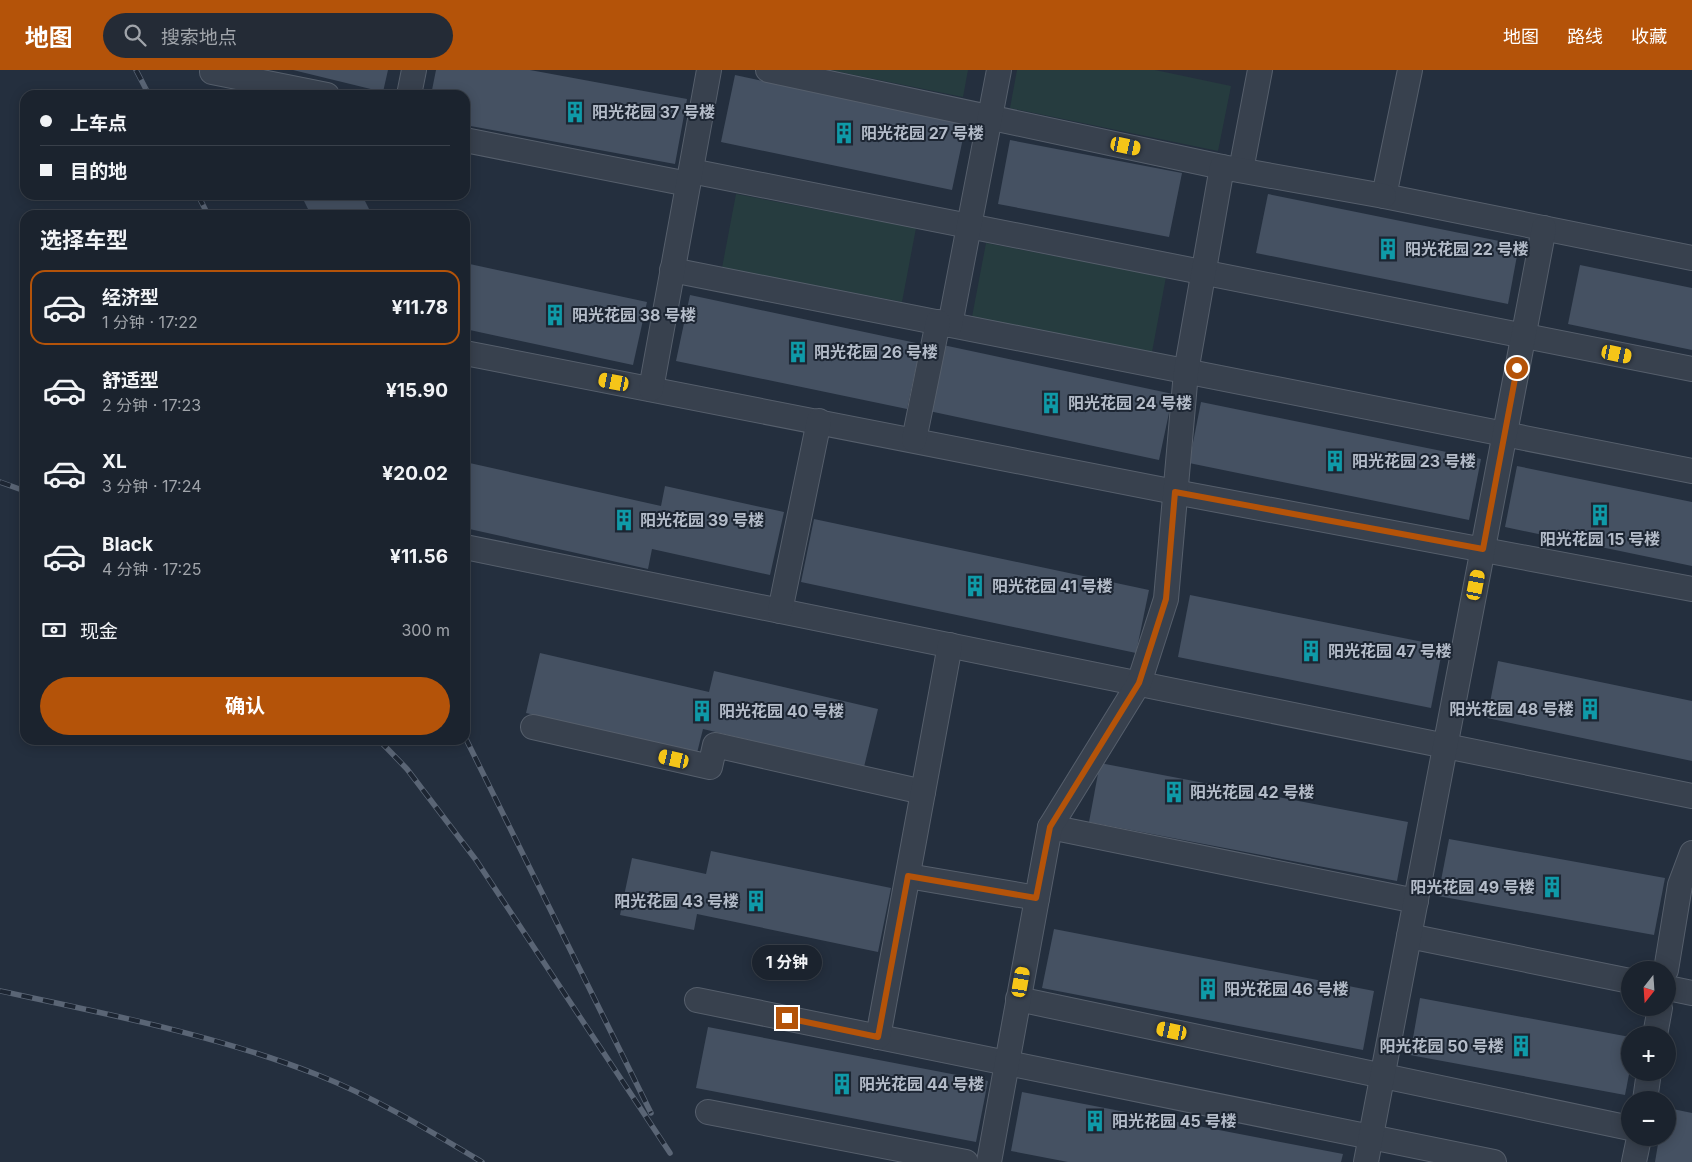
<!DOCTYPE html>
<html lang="zh">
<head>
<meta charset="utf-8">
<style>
	:root { --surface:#1b232e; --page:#242b36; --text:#f1f3f6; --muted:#a0a4aa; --line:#39404a; --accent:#b45309 }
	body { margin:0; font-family:Inter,"Noto Sans SC",sans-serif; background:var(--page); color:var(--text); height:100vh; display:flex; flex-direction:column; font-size:19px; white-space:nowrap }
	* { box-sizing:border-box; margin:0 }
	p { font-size:16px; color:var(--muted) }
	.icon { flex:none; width:28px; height:28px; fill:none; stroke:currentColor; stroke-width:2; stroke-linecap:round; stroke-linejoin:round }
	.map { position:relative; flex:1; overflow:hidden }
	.panel { position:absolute; left:20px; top:140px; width:450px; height:535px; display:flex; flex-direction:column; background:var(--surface); border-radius:15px; box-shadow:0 2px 12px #0003,0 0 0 1px var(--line) }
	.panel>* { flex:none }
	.hud { position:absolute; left:20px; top:20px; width:450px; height:110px; border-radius:15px; box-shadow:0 2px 12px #0003,0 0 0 1px var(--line); display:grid; align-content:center; height:110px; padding:0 20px; background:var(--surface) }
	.needle { width:32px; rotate:197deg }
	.tools { position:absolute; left:1621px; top:891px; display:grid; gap:10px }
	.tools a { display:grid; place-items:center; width:55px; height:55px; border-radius:50%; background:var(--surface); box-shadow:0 2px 12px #0003,0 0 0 1px var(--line); font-size:25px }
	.end { position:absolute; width:22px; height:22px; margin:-11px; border:6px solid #b45309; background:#fff; box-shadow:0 0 0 2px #fff }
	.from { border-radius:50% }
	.bubble { position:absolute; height:35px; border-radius:18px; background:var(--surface); box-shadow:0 2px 12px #0003,0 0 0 1px var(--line); font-size:16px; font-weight:700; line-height:35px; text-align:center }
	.car { position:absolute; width:15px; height:30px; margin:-15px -8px; border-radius:6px; box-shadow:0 0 4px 1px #0007; background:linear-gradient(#f5c518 24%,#345 0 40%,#f5c518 0 76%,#345 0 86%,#f5c518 0) }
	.hud b { display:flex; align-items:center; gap:18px; height:48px; font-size:19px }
	.hud b+b { border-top:1px solid var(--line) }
	.hud i { width:12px; height:12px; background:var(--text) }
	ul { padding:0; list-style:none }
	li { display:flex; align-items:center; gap:15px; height:75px; margin:0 10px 8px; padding:0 10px; border:2px solid transparent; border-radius:15px }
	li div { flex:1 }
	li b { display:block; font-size:19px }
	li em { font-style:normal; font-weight:700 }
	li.active { border-color:var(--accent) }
	li>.icon { width:45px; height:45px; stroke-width:1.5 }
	h2 { padding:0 20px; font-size:22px; line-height:60px }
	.pay { display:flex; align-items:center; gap:12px; height:55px; padding:0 20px; font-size:19px }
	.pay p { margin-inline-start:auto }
	.action { display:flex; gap:10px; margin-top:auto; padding:10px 20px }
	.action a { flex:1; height:58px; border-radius:30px; background:var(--accent); color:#fff; font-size:20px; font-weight:700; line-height:58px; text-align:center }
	header { display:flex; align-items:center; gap:30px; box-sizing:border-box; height:70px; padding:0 25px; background:var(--accent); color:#fff }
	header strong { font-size:24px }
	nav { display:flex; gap:28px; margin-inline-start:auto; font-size:18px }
	.search { width:350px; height:45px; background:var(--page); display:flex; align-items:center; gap:12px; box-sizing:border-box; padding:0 18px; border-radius:28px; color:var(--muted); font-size:19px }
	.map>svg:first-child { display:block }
</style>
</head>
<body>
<header>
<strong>地图</strong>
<div class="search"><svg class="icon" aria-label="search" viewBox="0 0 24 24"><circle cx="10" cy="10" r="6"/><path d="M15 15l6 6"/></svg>搜索地点</div>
<nav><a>地图</a><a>路线</a><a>收藏</a></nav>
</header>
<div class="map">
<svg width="1692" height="1092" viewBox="0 0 1692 1092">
	<rect width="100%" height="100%" fill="#242f3e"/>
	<!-- green -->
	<g fill="#263c3f">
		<polygon points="830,0 968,0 963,27"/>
		<polygon points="1017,0 1155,0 1231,16 1218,81 1010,38"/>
		<polygon points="736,124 916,158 902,232 722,198"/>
		<polygon points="986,173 1166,207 1152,282 972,247"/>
	</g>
	<!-- building -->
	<g fill="#455162">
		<polygon points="293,0 388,0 383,22"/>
		<polygon points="436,0 530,0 687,29 675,94 465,55 465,25 431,25"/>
		<polygon points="735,5 966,54 952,120 721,72"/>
		<polygon points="1010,70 1182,103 1169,167 998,134"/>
		<polygon points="1268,124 1519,175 1508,234 1256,183"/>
		<polygon points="301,125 362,125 372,145 311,145"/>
		<polygon points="465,193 647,232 633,295 465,259"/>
		<polygon points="1580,195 1692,218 1692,280 1568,254"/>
		<polygon points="690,225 921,274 907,339 676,291"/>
		<polygon points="943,275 1173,324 1159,390 929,341"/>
		<polygon points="1201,332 1481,389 1469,450 1189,393"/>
		<polygon points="465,392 661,436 665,416 784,442 770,505 652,479 648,499 465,458"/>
		<polygon points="1517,396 1692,432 1692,496 1505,457"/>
		<polygon points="814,449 1149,520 1136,583 801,512"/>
		<polygon points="1190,525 1443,576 1431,638 1178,587"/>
		<polygon points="540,583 709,622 714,601 878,639 864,697 703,659 697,683 526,643"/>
		<polygon points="1498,591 1692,631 1692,691 1487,648"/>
		<polygon points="1100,693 1408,752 1397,811 1089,752"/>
		<polygon points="1449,769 1665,808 1654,865 1438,826"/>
		<polygon points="711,781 891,818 878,882 697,844 694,860 620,845 632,788 706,804"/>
		<polygon points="1054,859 1374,921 1363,980 1042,918"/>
		<polygon points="1420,928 1630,967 1630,999 1625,1025 1410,985"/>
		<polygon points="708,957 988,1011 976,1072 696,1018"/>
		<polygon points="1022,1022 1343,1084 1341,1092 1068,1092 1011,1081"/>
		<polygon points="1668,1038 1692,1043 1692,1092 1655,1092 1659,1068 1668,1068"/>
	</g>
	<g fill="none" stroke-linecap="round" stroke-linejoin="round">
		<!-- street casing -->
		<g stroke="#565f6c" stroke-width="26">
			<g id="street">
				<polyline points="768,0 1222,97"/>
				<polyline points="1410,0 1384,126 1692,188"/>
				<polyline points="212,2 327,25"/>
				<polyline points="409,25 414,0"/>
				<polyline points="465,70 688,114"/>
				<polyline points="1241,100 1260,0"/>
				<polyline points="691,101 1692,299"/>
				<polyline points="672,200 1692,401"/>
				<polyline points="950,255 999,0"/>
				<polyline points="465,283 1175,422 1692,519"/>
				<polyline points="651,319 709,0"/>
				<polyline points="914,370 938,252"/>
				<polyline points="465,477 1692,726"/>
				<polyline points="780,541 819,351"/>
				<polyline points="533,657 710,697 715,675 923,722"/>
				<polyline points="1050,757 1416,831"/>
				<polyline points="908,806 1037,828"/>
				<polyline points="1409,866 1630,911"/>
				<polyline points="1666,900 1680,815 1692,783"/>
				<polyline points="1668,918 1692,923"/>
				<polyline points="1018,929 1630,1058"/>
				<polyline points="697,930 1494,1092"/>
				<polyline points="1655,965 1660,938"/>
				<polyline points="878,967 950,575"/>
				<polyline points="1645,1030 1649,1002"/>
				<polyline points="708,1042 966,1092"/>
				<polyline points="989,1092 1050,757 1139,613 1166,529 1186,302 1222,97 1384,126"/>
				<polyline points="1366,1092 1544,158"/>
				<polyline points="1634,1092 1639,1068"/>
			</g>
		</g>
		<!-- street -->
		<use href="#street" stroke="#38414e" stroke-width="24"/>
		<!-- rail casing -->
		<g stroke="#5a6575" stroke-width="5.5">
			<g id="rail">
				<polyline points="136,0 149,25"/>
				<polyline points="198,125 208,145"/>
				<polyline points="0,412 25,421"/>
				<polyline points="465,667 651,1043"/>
				<polyline points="379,670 407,699 476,790 670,1083"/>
				<path d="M0,921C107,944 216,965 318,1005C374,1027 430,1061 482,1092"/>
			</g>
		</g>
		<!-- rail -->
		<use href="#rail" stroke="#1d2633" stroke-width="4" stroke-dasharray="11" stroke-linecap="butt"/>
	</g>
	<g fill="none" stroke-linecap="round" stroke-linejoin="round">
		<!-- route -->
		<polyline stroke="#b45309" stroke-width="6" points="787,948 878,967 908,806 1036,828 1050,757 1139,613 1166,529 1175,422 1483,479 1517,298"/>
	</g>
	<!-- icons -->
	<defs>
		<g id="building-bare" transform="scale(1.725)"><path d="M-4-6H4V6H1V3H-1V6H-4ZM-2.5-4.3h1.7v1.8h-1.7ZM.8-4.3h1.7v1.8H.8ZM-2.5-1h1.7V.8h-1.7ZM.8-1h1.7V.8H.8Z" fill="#0f9aa8" stroke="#1d2633" stroke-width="2.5" paint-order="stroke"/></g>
	</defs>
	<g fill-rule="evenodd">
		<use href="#building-bare" x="575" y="42"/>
		<use href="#building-bare" x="844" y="63"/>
		<use href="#building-bare" x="1388" y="179"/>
		<use href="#building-bare" x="555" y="245"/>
		<use href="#building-bare" x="798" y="282"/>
		<use href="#building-bare" x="1051" y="333"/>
		<use href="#building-bare" x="1335" y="391"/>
		<use href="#building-bare" x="1600" y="445"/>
		<use href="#building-bare" x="624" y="450"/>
		<use href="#building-bare" x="975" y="516"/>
		<use href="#building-bare" x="1311" y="581"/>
		<use href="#building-bare" x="1590" y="639"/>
		<use href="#building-bare" x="702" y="641"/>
		<use href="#building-bare" x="1174" y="722"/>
		<use href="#building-bare" x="1552" y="817"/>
		<use href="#building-bare" x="756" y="831"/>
		<use href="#building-bare" x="1208" y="919"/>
		<use href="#building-bare" x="1521" y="976"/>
		<use href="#building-bare" x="842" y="1014"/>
		<use href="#building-bare" x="1095" y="1051"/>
	</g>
	<g text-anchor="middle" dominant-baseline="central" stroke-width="4" stroke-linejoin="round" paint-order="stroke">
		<!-- poi labels -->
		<g font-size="16" font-weight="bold" fill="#b4bcc9" stroke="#1d2633" text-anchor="start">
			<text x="592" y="42">阳光花园 37 号楼</text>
			<text x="861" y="63">阳光花园 27 号楼</text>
			<text x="1405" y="179">阳光花园 22 号楼</text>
			<text x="572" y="245">阳光花园 38 号楼</text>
			<text x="814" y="282">阳光花园 26 号楼</text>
			<text x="1068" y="333">阳光花园 24 号楼</text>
			<text x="1352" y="391">阳光花园 23 号楼</text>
			<text x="640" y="450">阳光花园 39 号楼</text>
			<text x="1600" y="469" text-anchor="middle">阳光花园 15 号楼</text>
			<text x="992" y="516">阳光花园 41 号楼</text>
			<text x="1328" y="581">阳光花园 47 号楼</text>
			<text x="1574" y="639" text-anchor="end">阳光花园 48 号楼</text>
			<text x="719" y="641">阳光花园 40 号楼</text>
			<text x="1190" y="722">阳光花园 42 号楼</text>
			<text x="1535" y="817" text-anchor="end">阳光花园 49 号楼</text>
			<text x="739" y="831" text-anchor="end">阳光花园 43 号楼</text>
			<text x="1224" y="919">阳光花园 46 号楼</text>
			<text x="1504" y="976" text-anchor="end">阳光花园 50 号楼</text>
			<text x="859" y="1014">阳光花园 44 号楼</text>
			<text x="1112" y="1051">阳光花园 45 号楼</text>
		</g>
	</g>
</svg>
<div class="tools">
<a><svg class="needle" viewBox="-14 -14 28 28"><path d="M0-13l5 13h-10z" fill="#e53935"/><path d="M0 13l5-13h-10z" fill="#a0a4aa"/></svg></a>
<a>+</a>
<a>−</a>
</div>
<i class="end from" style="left:1517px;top:298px"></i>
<i class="end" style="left:787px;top:948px"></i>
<div class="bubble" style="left:752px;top:875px;width:70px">1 分钟</div>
<i class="car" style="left:1126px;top:76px;rotate:102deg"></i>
<i class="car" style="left:1617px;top:284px;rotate:102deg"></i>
<i class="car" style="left:614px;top:312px;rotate:281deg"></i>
<i class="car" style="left:1476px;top:515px;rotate:11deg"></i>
<i class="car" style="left:674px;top:689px;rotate:283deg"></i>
<i class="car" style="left:1021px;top:912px;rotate:10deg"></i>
<i class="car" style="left:1172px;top:961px;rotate:282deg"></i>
<div class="hud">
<b><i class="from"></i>上车点</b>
<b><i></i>目的地</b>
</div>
<section class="panel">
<h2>选择车型</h2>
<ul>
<li class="active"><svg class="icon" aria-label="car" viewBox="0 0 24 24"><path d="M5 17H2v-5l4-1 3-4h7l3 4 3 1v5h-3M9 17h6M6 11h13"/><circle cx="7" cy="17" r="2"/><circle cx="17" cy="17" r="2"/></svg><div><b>经济型</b><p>1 分钟 · 17:22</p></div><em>¥11.78</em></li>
<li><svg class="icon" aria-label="car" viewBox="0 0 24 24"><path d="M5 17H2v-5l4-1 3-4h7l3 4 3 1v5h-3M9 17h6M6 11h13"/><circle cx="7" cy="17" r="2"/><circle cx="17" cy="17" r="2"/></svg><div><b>舒适型</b><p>2 分钟 · 17:23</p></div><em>¥15.90</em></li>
<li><svg class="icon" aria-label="car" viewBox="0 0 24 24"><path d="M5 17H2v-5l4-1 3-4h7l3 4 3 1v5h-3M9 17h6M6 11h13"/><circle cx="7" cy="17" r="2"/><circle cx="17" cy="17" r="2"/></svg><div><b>XL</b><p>3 分钟 · 17:24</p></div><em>¥20.02</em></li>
<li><svg class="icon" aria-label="car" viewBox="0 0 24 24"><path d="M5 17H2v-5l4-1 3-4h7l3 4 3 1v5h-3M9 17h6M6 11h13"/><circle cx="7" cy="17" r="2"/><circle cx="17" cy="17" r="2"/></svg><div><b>Black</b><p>4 分钟 · 17:25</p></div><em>¥11.56</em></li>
</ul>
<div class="pay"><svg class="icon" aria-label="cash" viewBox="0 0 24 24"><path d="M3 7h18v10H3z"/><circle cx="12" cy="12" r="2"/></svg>现金<p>300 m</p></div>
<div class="action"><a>确认</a></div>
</section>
</div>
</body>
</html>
